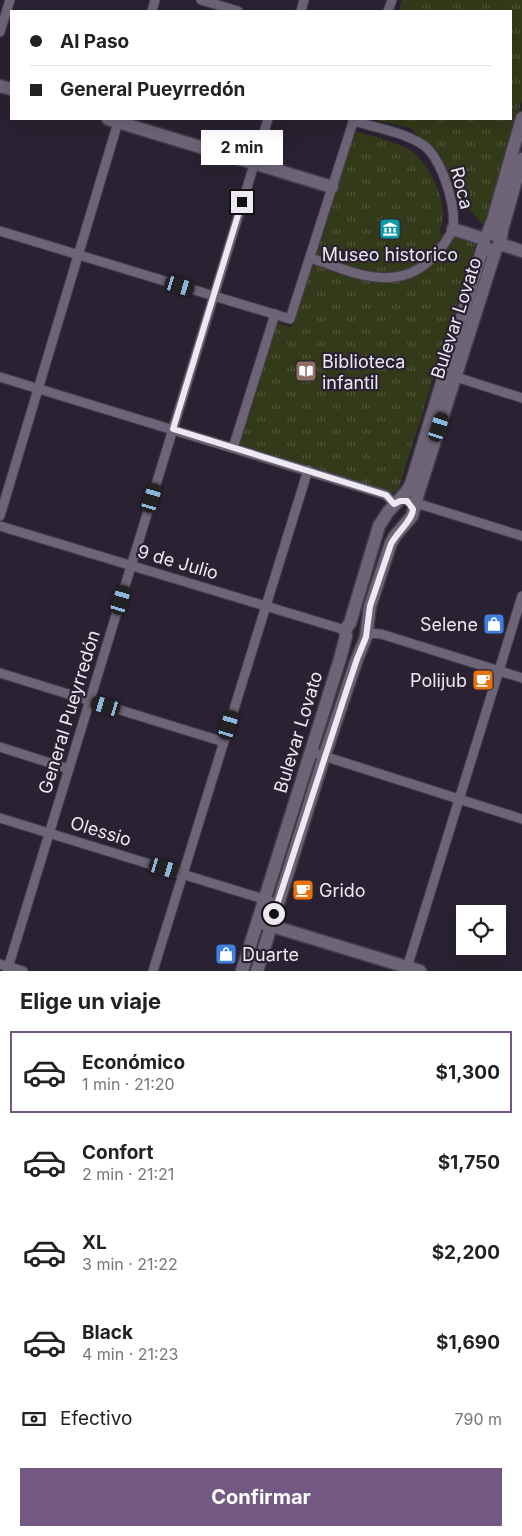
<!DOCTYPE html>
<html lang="es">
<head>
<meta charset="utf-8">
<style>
	:root { --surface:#fff; --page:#f2f2f2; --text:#222; --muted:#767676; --line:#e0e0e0; --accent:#735883 }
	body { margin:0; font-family:Inter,sans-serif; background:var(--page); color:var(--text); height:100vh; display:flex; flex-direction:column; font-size:19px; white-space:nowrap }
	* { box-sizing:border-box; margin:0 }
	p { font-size:16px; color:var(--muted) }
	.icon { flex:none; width:28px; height:28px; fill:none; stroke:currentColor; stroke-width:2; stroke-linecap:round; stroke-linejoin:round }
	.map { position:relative; height:971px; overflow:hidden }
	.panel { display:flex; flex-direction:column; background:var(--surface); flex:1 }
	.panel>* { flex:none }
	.guide { position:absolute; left:10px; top:10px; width:502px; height:110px; border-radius:0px; box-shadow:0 5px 20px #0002; display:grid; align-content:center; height:110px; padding:0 20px; background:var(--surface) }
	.controls { position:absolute; left:456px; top:905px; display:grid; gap:10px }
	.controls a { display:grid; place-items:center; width:50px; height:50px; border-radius:0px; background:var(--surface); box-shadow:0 5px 20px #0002; font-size:25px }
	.end { position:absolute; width:22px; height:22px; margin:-11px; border:6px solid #ede9f3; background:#111; box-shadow:0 0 0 2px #111 }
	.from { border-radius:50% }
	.bubble { position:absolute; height:35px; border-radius:0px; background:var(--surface); box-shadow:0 5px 20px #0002; font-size:16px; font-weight:700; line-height:35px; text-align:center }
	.car { position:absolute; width:15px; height:30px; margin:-15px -8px; border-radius:6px; box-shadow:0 0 4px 1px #0007; background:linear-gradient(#222 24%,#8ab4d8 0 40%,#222 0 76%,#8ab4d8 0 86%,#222 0) }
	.guide b { display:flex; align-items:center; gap:18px; height:48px; font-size:19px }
	.guide b+b { border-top:1px solid var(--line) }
	.guide i { width:12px; height:12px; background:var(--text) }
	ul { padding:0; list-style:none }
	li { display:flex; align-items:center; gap:15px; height:82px; margin:0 10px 8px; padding:0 10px; border:2px solid transparent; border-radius:0px }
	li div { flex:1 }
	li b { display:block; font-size:19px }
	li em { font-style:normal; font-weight:700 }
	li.selected { border-color:var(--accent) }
	li>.icon { width:45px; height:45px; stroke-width:1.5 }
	h2 { padding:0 20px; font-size:22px; line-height:60px }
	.pay { display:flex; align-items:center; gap:12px; height:55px; padding:0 20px; font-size:19px }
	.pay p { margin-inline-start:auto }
	.button { display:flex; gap:10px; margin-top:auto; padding:10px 20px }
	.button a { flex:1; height:58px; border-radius:0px; background:var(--accent); color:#fff; font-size:20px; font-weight:700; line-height:58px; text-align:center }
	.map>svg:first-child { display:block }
</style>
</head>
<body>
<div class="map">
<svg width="522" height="971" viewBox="0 0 522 971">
	<defs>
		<pattern id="grass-tufts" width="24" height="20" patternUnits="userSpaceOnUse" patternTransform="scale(1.25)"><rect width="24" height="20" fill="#333a19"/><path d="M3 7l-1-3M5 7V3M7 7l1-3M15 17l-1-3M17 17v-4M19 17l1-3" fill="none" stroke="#51563b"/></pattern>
	</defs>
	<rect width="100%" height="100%" fill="#2a2232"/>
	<!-- grass -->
	<g fill="url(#grass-tufts)">
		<polygon points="402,0 522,0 522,99 485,227 459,198 439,153 410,128 372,119 511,119 511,11 399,11"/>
		<path d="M355,131C373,136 393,141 410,150C427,161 441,190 443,210C444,217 441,225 439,233L476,243L397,494L238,444L276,323L291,327Z"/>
	</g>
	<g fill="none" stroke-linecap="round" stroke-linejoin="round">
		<!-- street casing -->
		<g stroke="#423d4a" stroke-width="11">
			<g id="street">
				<polyline points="201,0 238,11"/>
				<polyline points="152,11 155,0"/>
				<polyline points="301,11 304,0"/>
				<polyline points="388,11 392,0"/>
				<polyline points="0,32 10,0"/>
				<polyline points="0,231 290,319 354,119"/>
				<path d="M310,258C337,266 365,281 395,277C416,275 435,259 446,241C448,237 453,232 453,228C456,205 443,165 428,149C413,134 374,127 353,121"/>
				<polyline points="450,375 522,398"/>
				<polyline points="0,377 386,495 394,504"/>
				<polyline points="233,448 275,314"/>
				<polyline points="407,501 416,503 522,536"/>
				<polyline points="0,516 119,119"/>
				<polyline points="0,526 345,630"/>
				<polyline points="368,633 381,634 522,678"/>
				<polyline points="0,673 224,742"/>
				<polyline points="0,747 69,769"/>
				<polyline points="311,752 522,819"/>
				<polyline points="0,818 270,901"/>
				<polyline points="0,964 23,971"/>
				<polyline points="7,971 268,119"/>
				<polyline points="153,971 308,470"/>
				<polyline points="406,971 522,596"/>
			</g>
		</g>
		<!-- secondary casing -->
		<g stroke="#423d4a" stroke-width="15">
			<g id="secondary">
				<polyline points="0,86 11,89"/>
				<polyline points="108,119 332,187"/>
				<polyline points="453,229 484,239"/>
				<polyline points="487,235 493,220 522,118"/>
				<path d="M500,239L494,234H489L485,237C482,243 484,248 490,250L496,249L500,244L502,230L522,159"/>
				<polyline points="500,244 522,251"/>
				<polyline points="262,923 420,971"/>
				<polyline points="242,971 340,659 346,636 345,630 350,623 379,526 388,512 407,491 411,484 484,244"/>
				<polyline points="257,971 324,757 357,659 366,637 370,606 391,543 395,536 412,516 418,494 496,249"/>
			</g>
		</g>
		<!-- street -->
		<use href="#street" stroke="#6d6477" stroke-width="9"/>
		<!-- secondary -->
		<use href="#secondary" stroke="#6d6477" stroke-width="12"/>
	</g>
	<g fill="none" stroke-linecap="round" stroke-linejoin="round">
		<!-- route -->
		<path stroke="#ede9f3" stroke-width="6" d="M242,202L173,429L386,495L394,504L400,501H407L413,509C413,520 397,532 391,544L370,606L366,637L357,659L346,692L274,914"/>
	</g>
	<!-- icons -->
	<defs>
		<g id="museum-square" transform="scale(1.125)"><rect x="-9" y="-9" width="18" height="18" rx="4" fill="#0f9aa8" stroke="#2a2232"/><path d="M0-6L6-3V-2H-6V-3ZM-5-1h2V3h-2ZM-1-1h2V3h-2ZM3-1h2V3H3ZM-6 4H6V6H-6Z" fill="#fff"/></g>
		<g id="library-square" transform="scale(1.125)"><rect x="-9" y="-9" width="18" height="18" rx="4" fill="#8d6e63" stroke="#2a2232"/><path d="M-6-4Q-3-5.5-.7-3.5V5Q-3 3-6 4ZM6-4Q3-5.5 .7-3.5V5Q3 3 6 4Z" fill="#fff"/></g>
		<g id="shop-square" transform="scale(1.125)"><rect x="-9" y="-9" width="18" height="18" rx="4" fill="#3f7fe0" stroke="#2a2232"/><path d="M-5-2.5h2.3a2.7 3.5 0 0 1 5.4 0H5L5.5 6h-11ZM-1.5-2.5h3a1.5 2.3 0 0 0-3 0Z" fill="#fff"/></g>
		<g id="cafe-square" transform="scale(1.125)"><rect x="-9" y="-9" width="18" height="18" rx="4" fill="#e8710a" stroke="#2a2232"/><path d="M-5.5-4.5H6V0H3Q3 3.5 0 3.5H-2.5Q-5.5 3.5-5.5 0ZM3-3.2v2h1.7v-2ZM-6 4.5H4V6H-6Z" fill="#fff"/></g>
	</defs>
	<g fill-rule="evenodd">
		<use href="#museum-square" x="390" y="229"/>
		<use href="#library-square" x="306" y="371"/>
		<use href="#shop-square" x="494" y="624"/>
		<use href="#cafe-square" x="483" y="680"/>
		<use href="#cafe-square" x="303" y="890"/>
		<use href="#shop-square" x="226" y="954"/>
	</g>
	<g text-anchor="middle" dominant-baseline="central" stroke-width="4.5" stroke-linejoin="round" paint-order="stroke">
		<!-- street labels -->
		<g font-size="18" fill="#ede9f3" stroke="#2a2232">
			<text transform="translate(462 188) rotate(76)">Roca</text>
			<text transform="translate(456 318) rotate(-72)">Bulevar Lovato</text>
			<text transform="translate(178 562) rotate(16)">9 de Julio</text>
			<text transform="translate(69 712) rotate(-73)">General Pueyrredón</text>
			<text transform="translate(298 732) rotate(-73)">Bulevar Lovato</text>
			<text transform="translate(101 831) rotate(17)">Olessio</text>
		</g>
		<!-- poi labels -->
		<g font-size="18" fill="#ede9f3" stroke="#2a2232" text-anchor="start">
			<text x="390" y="254" text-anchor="middle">Museo historico</text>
			<text x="322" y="361">Biblioteca<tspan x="322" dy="21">infantil</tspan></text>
			<text x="478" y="624" text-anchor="end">Selene</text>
			<text x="467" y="680" text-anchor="end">Polijub</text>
			<text x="319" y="890">Grido</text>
			<text x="242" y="954">Duarte</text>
		</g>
	</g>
</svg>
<div class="controls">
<a><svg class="icon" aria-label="locate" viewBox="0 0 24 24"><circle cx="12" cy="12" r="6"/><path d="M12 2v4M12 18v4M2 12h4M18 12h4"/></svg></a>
</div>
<i class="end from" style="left:274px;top:914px"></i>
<i class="end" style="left:242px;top:202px"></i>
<div class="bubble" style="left:201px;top:130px;width:82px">2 min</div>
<i class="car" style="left:180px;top:286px;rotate:107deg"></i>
<i class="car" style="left:439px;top:427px;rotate:18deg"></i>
<i class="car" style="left:152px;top:498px;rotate:17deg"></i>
<i class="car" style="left:121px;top:600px;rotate:17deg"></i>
<i class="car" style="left:106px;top:706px;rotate:287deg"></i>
<i class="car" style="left:229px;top:725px;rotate:17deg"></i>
<i class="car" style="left:164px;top:868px;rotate:107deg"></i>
<div class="guide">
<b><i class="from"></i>Al Paso</b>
<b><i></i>General Pueyrredón</b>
</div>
</div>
<section class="panel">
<h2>Elige un viaje</h2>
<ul>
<li class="selected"><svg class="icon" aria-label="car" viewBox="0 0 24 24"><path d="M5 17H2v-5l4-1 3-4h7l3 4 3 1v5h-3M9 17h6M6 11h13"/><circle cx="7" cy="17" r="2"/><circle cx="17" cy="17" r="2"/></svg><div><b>Económico</b><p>1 min · 21:20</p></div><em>$1,300</em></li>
<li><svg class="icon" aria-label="car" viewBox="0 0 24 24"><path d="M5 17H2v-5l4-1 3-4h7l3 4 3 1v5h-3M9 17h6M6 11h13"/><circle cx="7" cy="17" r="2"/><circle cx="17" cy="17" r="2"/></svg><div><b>Confort</b><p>2 min · 21:21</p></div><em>$1,750</em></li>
<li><svg class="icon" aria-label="car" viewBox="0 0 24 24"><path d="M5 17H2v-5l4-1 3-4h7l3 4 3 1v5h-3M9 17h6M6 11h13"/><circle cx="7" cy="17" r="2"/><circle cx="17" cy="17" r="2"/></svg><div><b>XL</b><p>3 min · 21:22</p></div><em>$2,200</em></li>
<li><svg class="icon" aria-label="car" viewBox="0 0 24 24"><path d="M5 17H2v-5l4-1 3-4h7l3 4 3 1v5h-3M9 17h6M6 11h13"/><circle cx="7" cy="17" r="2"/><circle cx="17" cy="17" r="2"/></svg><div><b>Black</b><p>4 min · 21:23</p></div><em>$1,690</em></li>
</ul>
<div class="pay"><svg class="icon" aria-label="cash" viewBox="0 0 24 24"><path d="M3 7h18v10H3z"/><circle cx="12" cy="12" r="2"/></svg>Efectivo<p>790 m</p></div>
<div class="button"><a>Confirmar</a></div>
</section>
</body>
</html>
